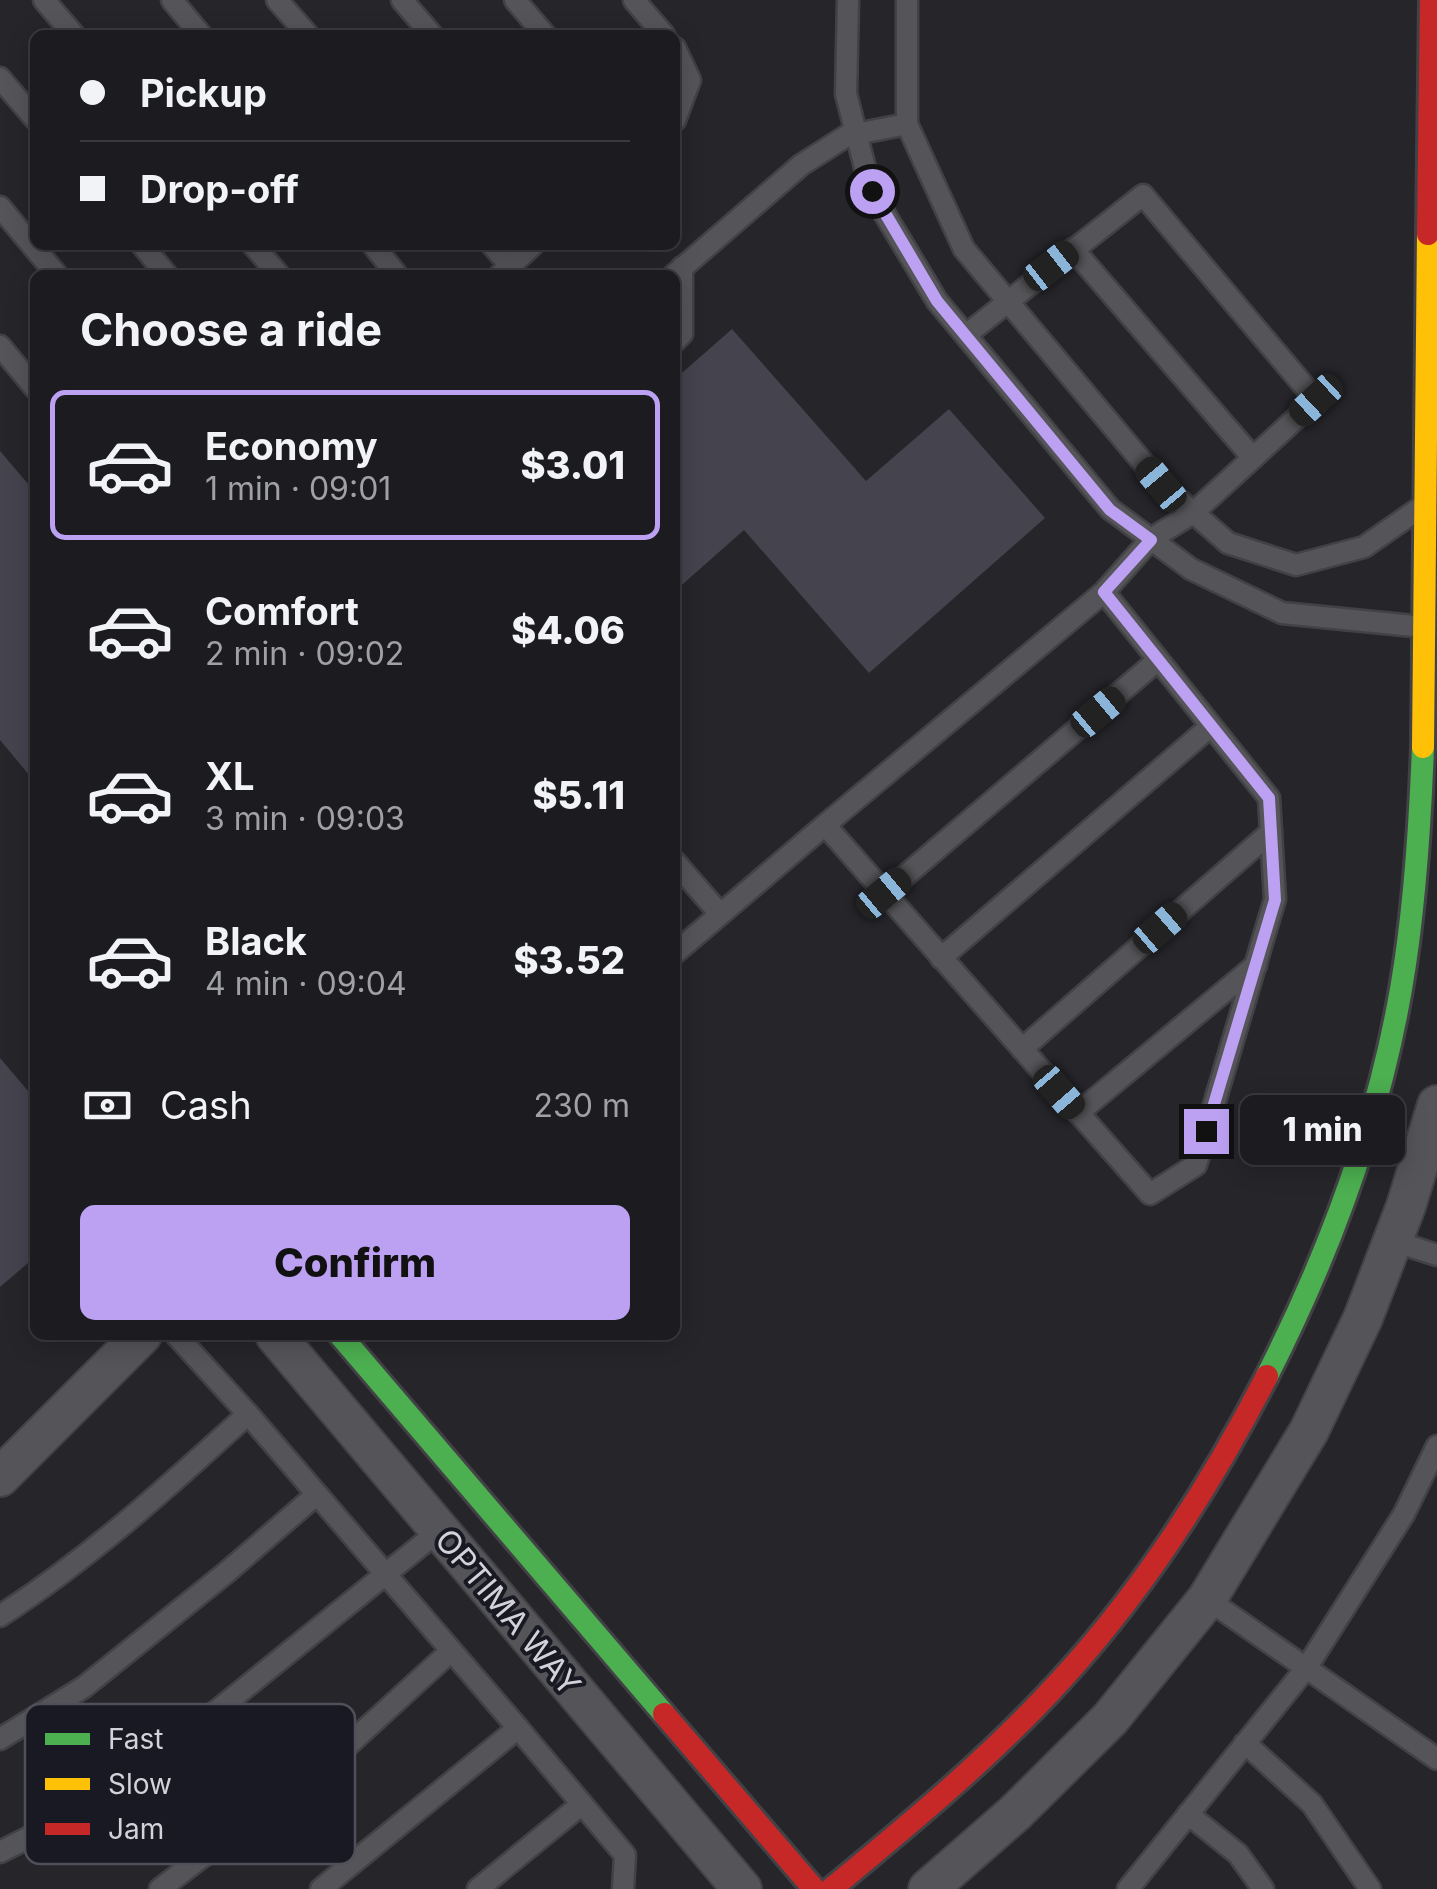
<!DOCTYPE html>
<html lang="en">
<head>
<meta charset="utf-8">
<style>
	:root { --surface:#1c1c20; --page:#252529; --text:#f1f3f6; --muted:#a0a1a5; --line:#3a3a3e; --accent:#bca0f2 }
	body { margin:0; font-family:Inter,sans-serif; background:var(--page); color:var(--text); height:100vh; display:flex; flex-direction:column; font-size:38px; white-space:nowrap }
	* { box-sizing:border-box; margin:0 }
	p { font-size:32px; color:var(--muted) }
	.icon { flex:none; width:55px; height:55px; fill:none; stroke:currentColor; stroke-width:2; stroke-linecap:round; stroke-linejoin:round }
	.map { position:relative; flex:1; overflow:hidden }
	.panel { position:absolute; left:30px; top:270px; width:650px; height:1070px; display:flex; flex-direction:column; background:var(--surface); border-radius:15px; box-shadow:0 5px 25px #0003,0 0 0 2px var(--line) }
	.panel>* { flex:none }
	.banner { position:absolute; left:30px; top:30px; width:650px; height:220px; border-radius:15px; box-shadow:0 5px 25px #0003,0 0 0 2px var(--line); display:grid; align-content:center; height:220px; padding:0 50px; background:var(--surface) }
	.end { position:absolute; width:45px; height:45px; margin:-22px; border:12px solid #bca0f2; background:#111; box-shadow:0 0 0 5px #111 }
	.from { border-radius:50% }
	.bubble { position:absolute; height:70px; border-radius:15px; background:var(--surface); box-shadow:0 5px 25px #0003,0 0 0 2px var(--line); font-size:32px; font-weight:800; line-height:70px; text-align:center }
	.car { position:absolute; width:30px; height:60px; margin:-30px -15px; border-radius:12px; box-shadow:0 0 8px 2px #0007; background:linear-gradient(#222 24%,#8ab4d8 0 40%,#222 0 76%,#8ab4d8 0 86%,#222 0) }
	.banner b { display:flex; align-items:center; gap:35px; height:95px; font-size:38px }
	.banner b+b { border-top:2px solid var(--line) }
	.banner i { width:25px; height:25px; background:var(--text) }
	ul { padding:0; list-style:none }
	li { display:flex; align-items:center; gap:30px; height:150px; margin:0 20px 15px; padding:0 30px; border:5px solid transparent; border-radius:15px }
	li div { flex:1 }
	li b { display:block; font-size:38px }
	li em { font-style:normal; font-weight:800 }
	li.active { border-color:var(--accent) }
	li>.icon { width:90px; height:90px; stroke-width:1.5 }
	h2 { padding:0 50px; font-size:45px; line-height:120px }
	.pay { display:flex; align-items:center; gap:25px; height:110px; padding:0 50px; font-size:38px }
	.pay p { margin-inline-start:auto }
	.action { display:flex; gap:20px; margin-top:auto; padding:20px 50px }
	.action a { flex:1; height:115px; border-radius:15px; background:var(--accent); color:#111; font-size:40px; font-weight:800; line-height:115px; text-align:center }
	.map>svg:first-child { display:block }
</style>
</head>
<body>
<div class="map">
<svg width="1437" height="1889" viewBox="0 0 1437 1889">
	<rect width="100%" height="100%" fill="#25252a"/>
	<!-- building -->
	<g fill="#44434e">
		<polygon points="732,329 866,481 949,409 1045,518 869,673 744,530 675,591 675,379"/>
		<polygon points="0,451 35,492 35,782 0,740"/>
		<polygon points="0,1058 35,1099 35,1257 0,1287"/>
	</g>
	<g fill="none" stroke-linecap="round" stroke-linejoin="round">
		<!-- lane casing -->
		<g stroke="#424246" stroke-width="25">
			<g id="lane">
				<polyline points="44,0 74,35"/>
				<polyline points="172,0 201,35"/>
				<polyline points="277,0 308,35"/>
				<polyline points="402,0 432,35"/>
				<polyline points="515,0 545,35"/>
				<polyline points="634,0 664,35"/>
				<polyline points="848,0 846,94 871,191 937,301 1110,509 1191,569 1282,613 1424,627"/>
				<polyline points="907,0 907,124 964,249 1161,484 1228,543 1296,565 1364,547 1420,508"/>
				<polyline points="675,48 690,80 675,120"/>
				<polyline points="0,78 35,119"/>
				<polyline points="856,134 907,124"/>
				<polyline points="0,207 57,275"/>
				<polyline points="142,245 167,275"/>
				<polyline points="253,245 279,275"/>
				<polyline points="373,245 397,275"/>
				<polyline points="492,245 510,266"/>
				<polyline points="1073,249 1253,458"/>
				<polyline points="500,275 533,245"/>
				<polyline points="674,275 801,165 856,130"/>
				<polyline points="966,335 1143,195 1316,400 1193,513 1151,539 1104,592 825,825 1150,1194 1196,1165 1275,899 1269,798 1104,592"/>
				<polyline points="675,341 682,334 682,267"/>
				<polyline points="0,346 35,388"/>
				<polyline points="675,862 720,914"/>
				<polyline points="885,893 1158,660"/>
				<polyline points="675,953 825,825"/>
				<polyline points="941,958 1211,726"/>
				<polyline points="1022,1049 1271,832"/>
				<polyline points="1078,1113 1256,965"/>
				<polyline points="1393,1241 1437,1255"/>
				<polyline points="176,1335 248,1414 518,1728 321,1889"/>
				<polyline points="1207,1599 1437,1759"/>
				<path d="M0,1616C90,1558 169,1486 248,1414"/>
				<polyline points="518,1728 625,1855 623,1889"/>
				<polyline points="0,1739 84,1687 227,1572 316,1495"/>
				<polyline points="1245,1743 1312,1804 1370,1889"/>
				<polyline points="1188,1814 1238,1854 1263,1889"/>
				<polyline points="0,1852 114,1794 440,1530"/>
				<polyline points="160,1889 346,1747 451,1651"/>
				<polyline points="478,1889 582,1804"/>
				<polyline points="1128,1889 1307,1667 1404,1514 1437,1446"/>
			</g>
		</g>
		<!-- street casing -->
		<g stroke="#424246" stroke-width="42">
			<g id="street">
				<polyline points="275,1335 742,1889"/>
				<polyline points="0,1477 142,1335"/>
				<polyline points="928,1889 1015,1813 1110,1719 1207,1599 1309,1431 1363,1318 1406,1206 1437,1105"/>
			</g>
		</g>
		<!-- fast casing -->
		<g stroke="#424246" stroke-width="28">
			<g id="fast">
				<polyline points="340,1335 664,1714"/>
				<path d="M1267,1376C1328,1256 1378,1122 1401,989C1415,909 1420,827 1423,747"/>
			</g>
		</g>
		<!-- slow casing -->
		<g stroke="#424246" stroke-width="28">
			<polyline id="slow" points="1423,747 1428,234"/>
		</g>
		<!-- jam casing -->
		<g stroke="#424246" stroke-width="28">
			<g id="jam">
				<polyline points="1428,234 1431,0"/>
				<polyline points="664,1714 814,1889"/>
				<path d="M831,1889C911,1823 992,1756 1062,1679C1145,1588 1211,1485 1267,1376"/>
			</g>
		</g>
		<!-- lane -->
		<use href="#lane" stroke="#555559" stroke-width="20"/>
		<!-- street -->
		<use href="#street" stroke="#555559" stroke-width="38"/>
		<!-- fast -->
		<use href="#fast" stroke="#4caf50" stroke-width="22"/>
		<!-- slow -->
		<use href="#slow" stroke="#ffc107" stroke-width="22"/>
		<!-- jam -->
		<use href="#jam" stroke="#c62828" stroke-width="22"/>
	</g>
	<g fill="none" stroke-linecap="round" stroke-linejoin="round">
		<!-- route -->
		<polyline stroke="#bca0f2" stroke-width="12" points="872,191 937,301 1110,510 1151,540 1104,592 1269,798 1275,900 1206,1131"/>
	</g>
	<g text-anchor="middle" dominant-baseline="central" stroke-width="8" stroke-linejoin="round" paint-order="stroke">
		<!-- street labels -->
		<g font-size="32" fill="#d2d2d9" stroke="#191923">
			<text transform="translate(508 1612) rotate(50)">OPTIMA WAY</text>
		</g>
	</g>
	<!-- legend -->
	<rect x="25" y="1704" width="330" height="160" rx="15" fill="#191923" stroke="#50505a" stroke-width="2.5"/>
	<rect x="45" y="1733" width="45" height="12" fill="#4caf50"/>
	<rect x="45" y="1778" width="45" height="12" fill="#ffc107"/>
	<rect x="45" y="1823" width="45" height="12" fill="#c62828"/>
	<g font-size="28" fill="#d2d2d9">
		<text x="108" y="1749">Fast</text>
		<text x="108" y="1794">Slow</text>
		<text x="108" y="1839">Jam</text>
	</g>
</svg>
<i class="end from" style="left:872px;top:191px"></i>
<i class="end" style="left:1206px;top:1131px"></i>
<div class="bubble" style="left:1240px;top:1095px;width:165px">1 min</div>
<i class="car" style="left:1051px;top:266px;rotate:52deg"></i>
<i class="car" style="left:1316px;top:400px;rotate:227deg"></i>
<i class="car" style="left:1161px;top:484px;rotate:320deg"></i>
<i class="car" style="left:1098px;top:712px;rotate:50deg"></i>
<i class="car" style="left:884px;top:893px;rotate:50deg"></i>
<i class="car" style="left:1160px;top:928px;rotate:49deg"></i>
<i class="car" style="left:1059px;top:1092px;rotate:139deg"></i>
<div class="banner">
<b><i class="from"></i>Pickup</b>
<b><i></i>Drop-off</b>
</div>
<section class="panel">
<h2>Choose a ride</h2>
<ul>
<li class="active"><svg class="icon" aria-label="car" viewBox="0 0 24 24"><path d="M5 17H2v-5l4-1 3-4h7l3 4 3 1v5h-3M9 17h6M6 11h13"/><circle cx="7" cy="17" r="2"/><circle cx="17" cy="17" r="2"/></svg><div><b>Economy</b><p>1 min · 09:01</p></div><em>$3.01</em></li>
<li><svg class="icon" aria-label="car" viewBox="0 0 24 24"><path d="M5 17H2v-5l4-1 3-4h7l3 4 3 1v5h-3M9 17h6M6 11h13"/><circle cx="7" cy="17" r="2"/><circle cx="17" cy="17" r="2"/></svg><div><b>Comfort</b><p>2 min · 09:02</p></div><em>$4.06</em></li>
<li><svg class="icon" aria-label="car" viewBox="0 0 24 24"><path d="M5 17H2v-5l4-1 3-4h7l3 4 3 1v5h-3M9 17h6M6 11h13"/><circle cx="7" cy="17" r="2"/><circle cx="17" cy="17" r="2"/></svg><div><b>XL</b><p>3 min · 09:03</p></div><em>$5.11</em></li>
<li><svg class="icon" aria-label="car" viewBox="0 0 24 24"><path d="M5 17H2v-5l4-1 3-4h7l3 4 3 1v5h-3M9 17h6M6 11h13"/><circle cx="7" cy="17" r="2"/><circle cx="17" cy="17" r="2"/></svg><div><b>Black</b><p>4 min · 09:04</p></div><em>$3.52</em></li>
</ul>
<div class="pay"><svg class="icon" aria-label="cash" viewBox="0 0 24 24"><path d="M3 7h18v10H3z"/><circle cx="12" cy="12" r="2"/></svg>Cash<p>230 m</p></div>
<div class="action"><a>Confirm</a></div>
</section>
</div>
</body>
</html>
